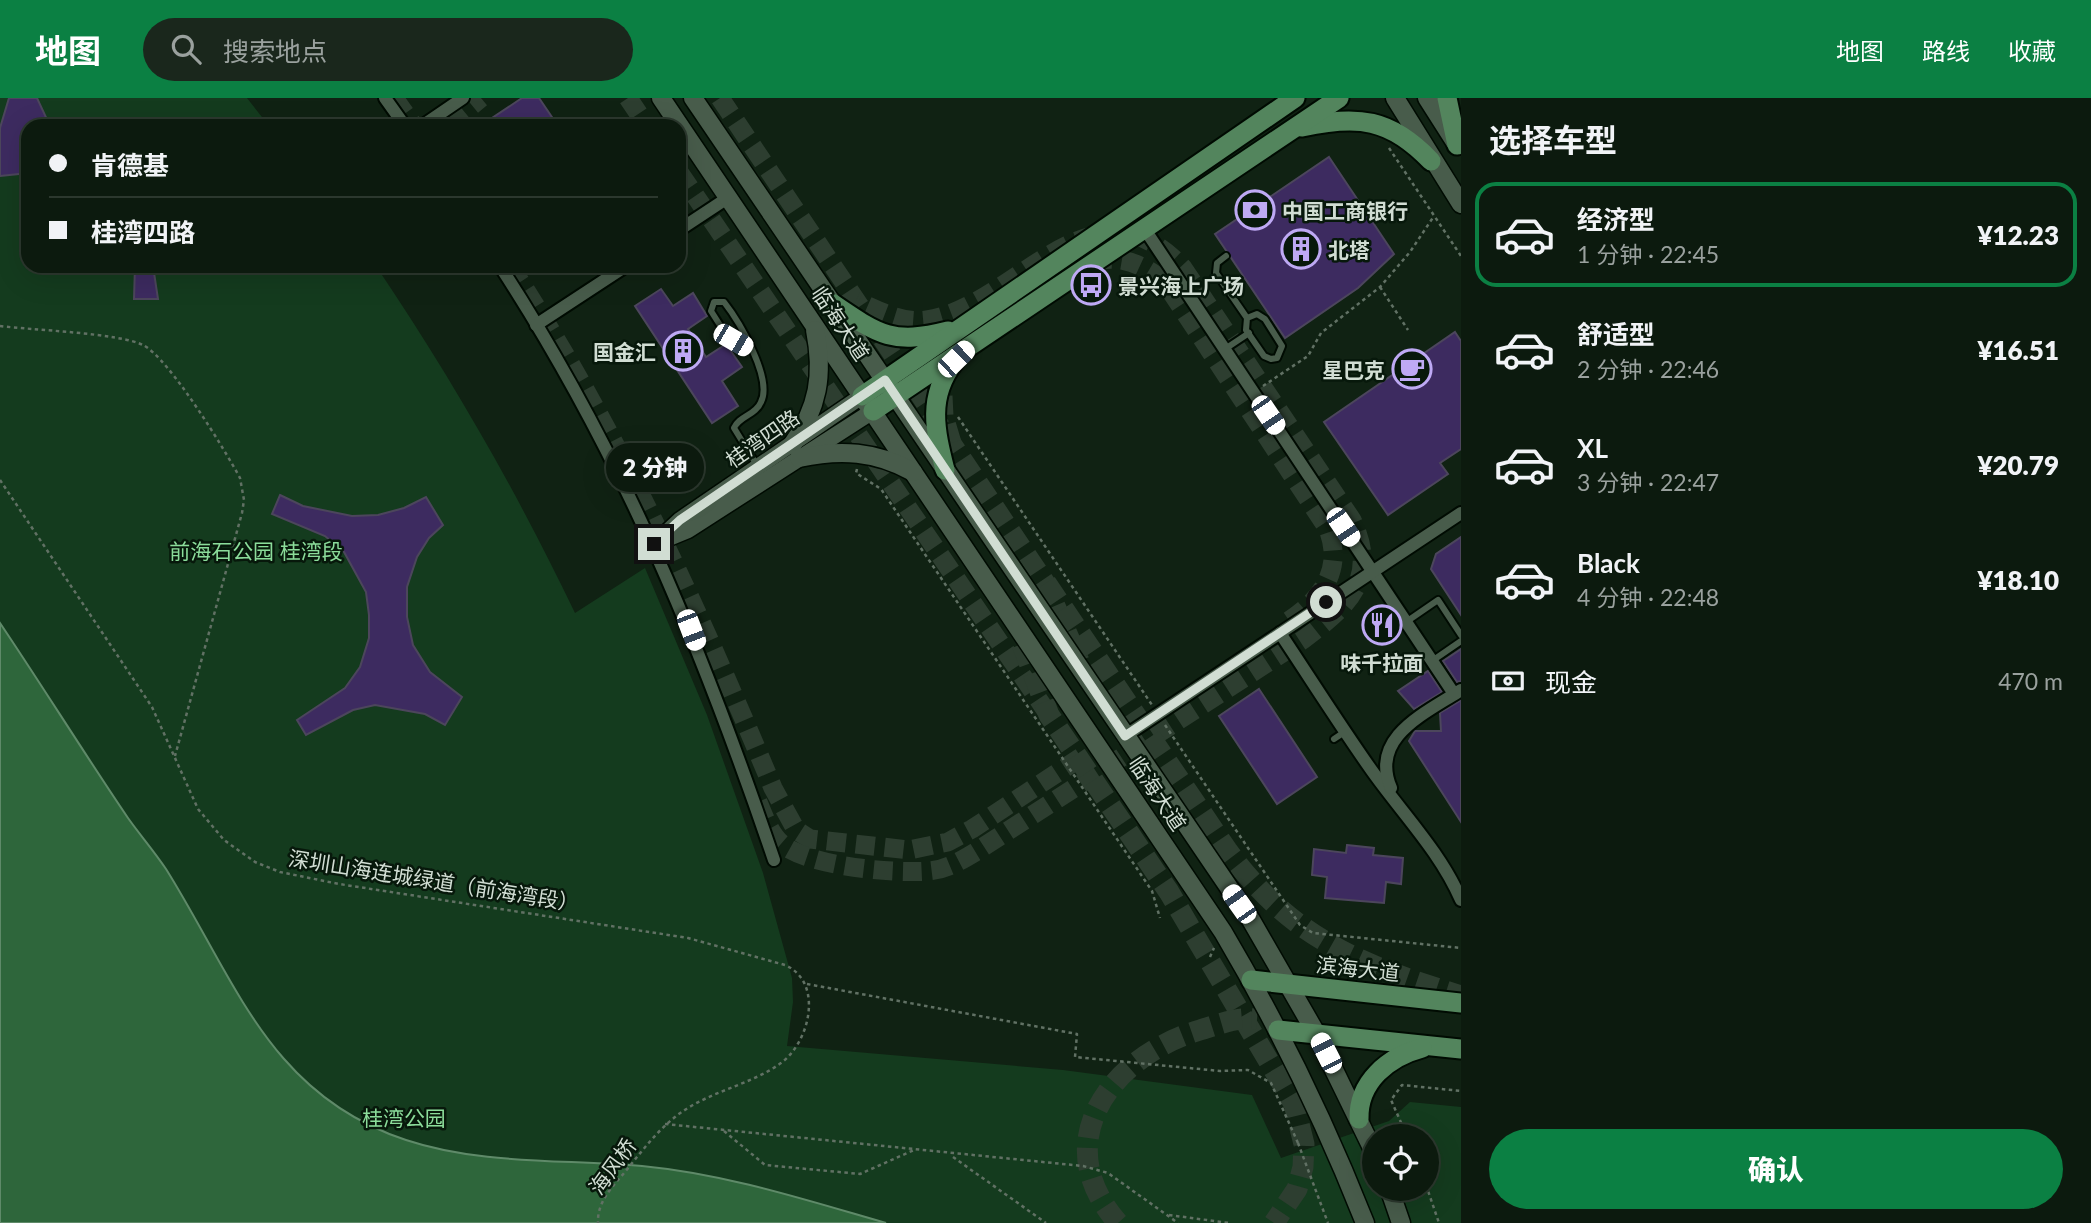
<!DOCTYPE html>
<html lang="zh">
<head>
<meta charset="utf-8">
<style>
	:root { --surface:#0c1a0e; --page:#1a271c; --text:#f1f3f6; --muted:#9aa19e; --line:#2c382e; --accent:#0b8043 }
	body { margin:0; font-family:Lato,"Noto Sans SC",sans-serif; background:var(--page); color:var(--text); height:100vh; display:flex; flex-direction:column; font-size:26px; white-space:nowrap }
	* { box-sizing:border-box; margin:0 }
	p { font-size:23px; color:var(--muted) }
	.icon { flex:none; width:38px; height:38px; fill:none; stroke:currentColor; stroke-width:2; stroke-linecap:round; stroke-linejoin:round }
	.map { position:relative; flex:1; overflow:hidden }
	.drawer { display:flex; flex-direction:column; background:var(--surface); width:630px }
	.drawer>* { flex:none }
	.banner { position:absolute; left:21px; top:21px; width:665px; height:154px; border-radius:21px; box-shadow:0 7px 28px #0002,0 0 0 2px var(--line); display:grid; align-content:center; height:154px; padding:0 28px; background:var(--surface) }
	.controls { position:absolute; left:1362px; top:1026px; display:grid; gap:14px }
	.controls a { display:grid; place-items:center; width:77px; height:77px; border-radius:50%; background:var(--surface); box-shadow:0 7px 28px #0002,0 0 0 2px var(--line); font-size:35px }
	.end { position:absolute; width:32px; height:32px; margin:-16px; border:9px solid #d1ddd3; background:#111; box-shadow:0 0 0 4px #111 }
	.from { border-radius:50% }
	.bubble { position:absolute; height:49px; border-radius:24px; background:var(--surface); box-shadow:0 7px 28px #0002,0 0 0 2px var(--line); font-size:23px; font-weight:800; line-height:49px; text-align:center }
	.car { position:absolute; width:21px; height:42px; margin:-21px -10px; border-radius:9px; box-shadow:0 0 5px 2px #0007; background:linear-gradient(#fff 24%,#345 0 40%,#fff 0 76%,#345 0 86%,#fff 0) }
	.banner b { display:flex; align-items:center; gap:24px; height:66px; font-size:26px }
	.banner b+b { border-top:2px solid var(--line) }
	.banner i { width:18px; height:18px; background:var(--text) }
	ul { padding:0; list-style:none }
	li { display:flex; align-items:center; gap:21px; height:105px; margin:0 14px 10px; padding:0 14px; border:4px solid transparent; border-radius:21px }
	li div { flex:1 }
	li b { display:block; font-size:26px }
	li em { font-style:normal; font-weight:800 }
	li.current { border-color:var(--accent) }
	li>.icon { width:63px; height:63px; stroke-width:1.5 }
	h2 { padding:0 28px; font-size:32px; line-height:84px }
	.pay { display:flex; align-items:center; gap:18px; height:77px; padding:0 28px; font-size:26px }
	.pay p { margin-inline-start:auto }
	.primary-button { display:flex; gap:14px; margin-top:auto; padding:14px 28px }
	.primary-button a { flex:1; height:80px; border-radius:42px; background:var(--accent); color:#fff; font-size:28px; font-weight:800; line-height:80px; text-align:center }
	header { display:flex; align-items:center; gap:42px; box-sizing:border-box; height:98px; padding:0 35px; background:var(--accent); color:#fff }
	header strong { font-size:33px }
	nav { display:flex; gap:38px; margin-inline-start:auto; font-size:24px }
	.search { width:490px; height:63px; background:var(--page); display:flex; align-items:center; gap:18px; box-sizing:border-box; padding:0 24px; border-radius:38px; color:var(--muted); font-size:26px }
	main { display:flex; flex:1; min-height:0 }
	.map>svg:first-child { display:block }
</style>
</head>
<body>
<header>
<strong>地图</strong>
<div class="search"><svg class="icon" aria-label="search" viewBox="0 0 24 24"><circle cx="10" cy="10" r="6"/><path d="M15 15l6 6"/></svg>搜索地点</div>
<nav><a>地图</a><a>路线</a><a>收藏</a></nav>
</header>
<main>
<div class="map">
<svg width="1461" height="1125" viewBox="0 0 1461 1125">
	<rect width="100%" height="100%" fill="#102213"/>
	<!-- green -->
	<path fill="#143b1e" fill-rule="evenodd" d="M0,0H247L269,28H28V168H376C451,279 517,394 575,515L645,470L707,617L763,775L792,880L793,904L787,948L1063,972L1252,997L1281,1060L1389,1023L1410,1004L1461,1009V1125H332L164,768L129,721L0,525ZM1374,1038H1426V1090H1374Z"/>
	<!-- water -->
	<path fill="#2e663b" stroke="#5f8a69" stroke-width="2" d="M0,525C43,589 84,655 128,720C140,737 154,753 166,771C235,881 269,997 406,1042C481,1067 564,1061 642,1068C726,1076 806,1102 886,1125H0Z"/>
	<!-- building -->
	<g fill="#3d2b60" stroke="#4c465c" stroke-width="2">
		<polygon points="9,0 37,0 50,28 28,28 28,75 0,78 0,30"/>
		<polygon points="522,0 539,0 558,28 480,28"/>
		<polygon points="1329,59 1394,156 1358,190 1285,240 1215,136"/>
		<polygon points="135,168 153,168 158,201 134,201"/>
		<polygon points="661,191 673,208 693,195 707,218 688,231 706,259 726,246 742,269 722,283 738,308 712,325 635,208"/>
		<polygon points="1455,234 1461,243 1461,351 1440,365 1448,376 1388,417 1324,324"/>
		<polygon points="280,397 303,408 352,418 378,417 404,410 426,399 443,427 429,440 417,459 407,489 407,519 413,547 430,574 462,599 445,627 425,616 375,607 353,612 306,637 297,622 345,590 360,569 369,540 369,517 366,494 344,454 325,438 272,416"/>
		<polygon points="1461,439 1461,517 1431,471 1436,456"/>
		<polygon points="1461,551 1461,583 1457,584 1443,563"/>
		<polygon points="1428,573 1442,594 1414,611 1398,593"/>
		<polygon points="1259,591 1317,679 1277,706 1219,618"/>
		<polygon points="1461,602 1461,724 1409,643 1415,633 1441,633 1440,615"/>
		<polygon points="1347,747 1374,750 1373,757 1403,760 1401,786 1386,784 1384,805 1325,800 1327,779 1312,777 1314,751 1346,755"/>
	</g>
	<g fill="none" stroke-linecap="round" stroke-linejoin="round">
		<!-- primary-tunnel -->
		<g stroke="#2d3e30" stroke-width="19" stroke-dasharray="19 10" stroke-linecap="butt">
			<polyline points="394,0 414,28"/>
			<polyline points="628,0 647,28"/>
			<polyline points="720,0 1046,485 1080,563"/>
			<polyline points="452,28 459,18 481,0"/>
			<polyline points="679,74 1049,617"/>
			<path d="M1093,163C1122,157 1142,166 1164,183L1328,431C1344,472 1321,502 1287,524"/>
			<path d="M510,168C618,332 697,509 773,690L796,732L810,741L909,752L948,744L972,731L1136,623"/>
			<polyline points="969,240 1024,200"/>
			<polyline points="943,298 944,318 952,345"/>
			<path d="M758,704C764,718 770,736 782,746C808,768 893,776 928,773C946,772 962,762 977,753L1304,541C1349,507 1379,481 1352,422L1183,170C1093,72 1016,208 927,222C902,226 878,212 856,203"/>
		</g>
		<!-- trunk-tunnel -->
		<g stroke="#2d3e30" stroke-width="21" stroke-dasharray="21 10" stroke-linecap="butt">
			<path d="M1046,485L1227,752C1292,841 1359,866 1461,898"/>
			<polyline points="1022,546 1049,617 1169,794 1294,1006 1304,1046 1303,1069 1297,1091 1274,1125"/>
			<path d="M1118,1125C1046,1043 1112,958 1200,932C1220,926 1236,919 1257,921"/>
		</g>
		<!-- service casing -->
		<g stroke="#000b02" stroke-width="10">
			<g id="service">
				<polyline points="1226,158 1217,165 1216,175 1247,220 1246,232 1264,258 1271,261 1277,260 1282,248 1265,221 1257,216 1247,220"/>
				<path d="M749,251L725,235L711,213L714,204H724C739,223 773,281 761,304C756,317 739,318 734,330L758,369"/>
				<polyline points="1225,251 1249,235"/>
				<polyline points="1406,524 1438,502 1461,537"/>
				<polyline points="1432,563 1461,543"/>
				<polyline points="1334,641 1346,633"/>
			</g>
		</g>
		<!-- minor casing -->
		<g stroke="#000b02" stroke-width="16">
			<g id="minor">
				<polyline points="385,0 405,28"/>
				<polyline points="422,28 463,0"/>
				<polyline points="1144,130 1454,596"/>
				<polyline points="679,132 729,99"/>
				<path d="M500,168C623,357 702,550 774,762"/>
				<polyline points="536,227 626,168"/>
				<path d="M1280,535C1310,580 1339,626 1370,670C1400,713 1440,753 1461,802"/>
				<polyline points="1125,638 1461,415"/>
				<path d="M1391,690C1369,639 1426,615 1461,592"/>
			</g>
		</g>
		<!-- tertiary casing -->
		<g stroke="#000b02" stroke-width="19">
			<g id="tertiary">
				<polyline points="664,437 680,422 862,298"/>
				<polyline points="654,446 688,432 873,313"/>
			</g>
		</g>
		<!-- secondary casing -->
		<g stroke="#000b02" stroke-width="21">
			<g id="secondary">
				<path d="M661,0L1223,834C1278,927 1325,1024 1365,1125"/>
				<polyline points="693,0 1251,822 1316,935 1374,1054"/>
				<polyline points="1395,0 1461,106"/>
				<polyline points="1427,0 1455,44"/>
				<path d="M792,347C818,310 824,277 815,232"/>
				<path d="M799,360C840,351 876,353 913,374"/>
				<polyline points="1389,1090 1401,1125"/>
			</g>
		</g>
		<!-- primary casing -->
		<g stroke="#000b02" stroke-width="23">
			<g id="primary">
				<polyline points="1447,0 1457,47"/>
				<path d="M1302,29C1358,17 1390,20 1431,63"/>
				<path d="M832,205C879,237 892,247 948,233"/>
				<polyline points="862,298 1295,0"/>
				<polyline points="873,313 1339,0"/>
				<path d="M945,372C935,332 927,299 954,264"/>
				<polyline points="1251,882 1461,905"/>
				<polyline points="1278,932 1461,951"/>
				<path d="M1359,1021C1358,984 1388,959 1422,950"/>
			</g>
		</g>
		<!-- path -->
		<g stroke="#617164" stroke-width="2.5" stroke-dasharray="3.5 3.5" stroke-linecap="butt">
			<polyline points="1389,50 1461,158"/>
			<polyline points="1380,189 1408,232"/>
			<path d="M0,228C31,232 119,235 143,247C169,260 225,352 240,380L244,402L242,415L175,658"/>
			<polyline points="1263,288 1308,258 1321,235 1380,189 1410,154 1434,118"/>
			<polyline points="958,319 1152,607"/>
			<polyline points="857,371 856,375 881,391 1152,793 1160,820"/>
			<path d="M0,382L152,609L198,711L224,742L255,764L280,774L339,786L688,840L785,867C824,884 810,944 781,965C755,984 721,991 693,1007C664,1023 646,1048 625,1074C612,1089 597,1104 598,1125"/>
			<polyline points="1165,627 1300,827 1313,835 1461,850"/>
			<polyline points="1210,859 1214,850"/>
			<polyline points="807,886 1077,936 1075,959 1220,973 1248,972 1271,985 1298,1045"/>
			<polyline points="665,1026 1083,1068 1108,1075 1178,1125"/>
			<polyline points="724,1033 765,1067 860,1076 914,1052"/>
			<polyline points="1407,1038 1391,1002 1402,987 1461,993"/>
			<polyline points="953,1059 1046,1125"/>
			<polyline points="1426,1087 1439,1125"/>
			<polyline points="1169,1117 1229,1125"/>
		</g>
		<!-- service -->
		<use href="#service" stroke="#485c4b" stroke-width="6"/>
		<!-- minor -->
		<use href="#minor" stroke="#485c4b" stroke-width="12"/>
		<!-- tertiary -->
		<use href="#tertiary" stroke="#485c4b" stroke-width="16"/>
		<!-- secondary -->
		<use href="#secondary" stroke="#485c4b" stroke-width="18"/>
		<!-- primary -->
		<use href="#primary" stroke="#53855d" stroke-width="19"/>
		<!-- path-bridge -->
		<polyline stroke="#617164" stroke-width="2.5" stroke-dasharray="3.5 3.5" stroke-linecap="butt" points="1298,1045 1328,1125"/>
	</g>
	<g fill="none" stroke-linecap="round" stroke-linejoin="round">
		<!-- route -->
		<polyline stroke="#d1ddd3" stroke-width="9" points="654,446 680,422 885,282 1125,638 1326,504"/>
	</g>
	<!-- icons -->
	<defs>
		<g id="bank-ring" transform="scale(2.0125)"><circle r="9.5" fill="#07180b" stroke="#bea9f4" stroke-width="1.5"/><path d="M-6-4H6V4H-6ZM0-2.3a2.3 2.3 0 1 0 0 4.6a2.3 2.3 0 1 0 0-4.6Z" fill="#bea9f4"/></g>
		<g id="building-ring" transform="scale(2.0125)"><circle r="9.5" fill="#07180b" stroke="#bea9f4" stroke-width="1.5"/><path d="M-4-6H4V6H1V3H-1V6H-4ZM-2.5-4.3h1.7v1.8h-1.7ZM.8-4.3h1.7v1.8H.8ZM-2.5-1h1.7V.8h-1.7ZM.8-1h1.7V.8H.8Z" fill="#bea9f4"/></g>
		<g id="bus-ring" transform="scale(2.0125)"><circle r="9.5" fill="#07180b" stroke="#bea9f4" stroke-width="1.5"/><path d="M-5-6H5V4H4V6H2V4H-2V6H-4V4H-5ZM-3.5-4V0h7V-4ZM-3.5 1.2v1.5H-2V1.2ZM2 1.2v1.5H3.5V1.2Z" fill="#bea9f4"/></g>
		<g id="cafe-ring" transform="scale(2.0125)"><circle r="9.5" fill="#07180b" stroke="#bea9f4" stroke-width="1.5"/><path d="M-5.5-4.5H6V0H3Q3 3.5 0 3.5H-2.5Q-5.5 3.5-5.5 0ZM3-3.2v2h1.7v-2ZM-6 4.5H4V6H-6Z" fill="#bea9f4"/></g>
		<g id="restaurant-ring" transform="scale(2.0125)"><circle r="9.5" fill="#07180b" stroke="#bea9f4" stroke-width="1.5"/><path d="M-5-6h1v4h1v-4h1v4h1v-4h1v5L-1.5 .5V6h-2V.5L-5-1ZM5-6V6H3V1.5H1.5Q1.5-4 5-6Z" fill="#bea9f4"/></g>
	</defs>
	<g fill-rule="evenodd">
		<use href="#bank-ring" x="1255" y="112"/>
		<use href="#building-ring" x="1301" y="151"/>
		<use href="#bus-ring" x="1091" y="187"/>
		<use href="#building-ring" x="683" y="253"/>
		<use href="#cafe-ring" x="1412" y="271"/>
		<use href="#restaurant-ring" x="1382" y="527"/>
	</g>
	<g text-anchor="middle" dominant-baseline="central" stroke-width="5" stroke-linejoin="round" paint-order="stroke">
		<!-- poi labels -->
		<g font-size="21" font-weight="bold" fill="#d1ddd3" stroke="#07180b" text-anchor="start">
			<text x="1282" y="112">中国工商银行</text>
			<text x="1328" y="151">北塔</text>
			<text x="1118" y="187">景兴海上广场</text>
			<text x="656" y="253" text-anchor="end">国金汇</text>
			<text x="1385" y="271" text-anchor="end">星巴克</text>
			<text x="1382" y="564" text-anchor="middle">味千拉面</text>
		</g>
		<!-- street labels -->
		<g font-size="21" fill="#d1ddd3" stroke="#07180b">
			<text transform="translate(841 225) rotate(56)">临海大道</text>
			<text transform="translate(762 340) rotate(-35)">桂湾四路</text>
			<text transform="translate(1158 695) rotate(56)">临海大道</text>
			<text transform="translate(434 782) rotate(9)">深圳山海连城绿道（前海湾段）</text>
			<text transform="translate(1358 870) rotate(6)">滨海大道</text>
			<text transform="translate(612 1068) rotate(-54)">海风桥</text>
		</g>
		<!-- park labels -->
		<g font-size="21" fill="#8bdc9a" stroke="#07180b">
			<text x="256" y="452">前海石公园 桂湾段</text>
			<text x="404" y="1019">桂湾公园</text>
		</g>
	</g>
</svg>
<div class="controls">
<a><svg class="icon" aria-label="locate" viewBox="0 0 24 24"><circle cx="12" cy="12" r="6"/><path d="M12 2v4M12 18v4M2 12h4M18 12h4"/></svg></a>
</div>
<i class="end from" style="left:1326px;top:504px"></i>
<i class="end" style="left:654px;top:446px"></i>
<div class="bubble" style="left:606px;top:345px;width:98px">2 分钟</div>
<i class="car" style="left:733px;top:242px;rotate:120deg"></i>
<i class="car" style="left:956px;top:261px;rotate:46deg"></i>
<i class="car" style="left:1268px;top:317px;rotate:146deg"></i>
<i class="car" style="left:1343px;top:429px;rotate:146deg"></i>
<i class="car" style="left:691px;top:532px;rotate:159deg"></i>
<i class="car" style="left:1239px;top:806px;rotate:325deg"></i>
<i class="car" style="left:1326px;top:955px;rotate:333deg"></i>
<div class="banner">
<b><i class="from"></i>肯德基</b>
<b><i></i>桂湾四路</b>
</div>
</div>
<section class="drawer">
<h2>选择车型</h2>
<ul>
<li class="current"><svg class="icon" aria-label="car" viewBox="0 0 24 24"><path d="M5 17H2v-5l4-1 3-4h7l3 4 3 1v5h-3M9 17h6M6 11h13"/><circle cx="7" cy="17" r="2"/><circle cx="17" cy="17" r="2"/></svg><div><b>经济型</b><p>1 分钟 · 22:45</p></div><em>¥12.23</em></li>
<li><svg class="icon" aria-label="car" viewBox="0 0 24 24"><path d="M5 17H2v-5l4-1 3-4h7l3 4 3 1v5h-3M9 17h6M6 11h13"/><circle cx="7" cy="17" r="2"/><circle cx="17" cy="17" r="2"/></svg><div><b>舒适型</b><p>2 分钟 · 22:46</p></div><em>¥16.51</em></li>
<li><svg class="icon" aria-label="car" viewBox="0 0 24 24"><path d="M5 17H2v-5l4-1 3-4h7l3 4 3 1v5h-3M9 17h6M6 11h13"/><circle cx="7" cy="17" r="2"/><circle cx="17" cy="17" r="2"/></svg><div><b>XL</b><p>3 分钟 · 22:47</p></div><em>¥20.79</em></li>
<li><svg class="icon" aria-label="car" viewBox="0 0 24 24"><path d="M5 17H2v-5l4-1 3-4h7l3 4 3 1v5h-3M9 17h6M6 11h13"/><circle cx="7" cy="17" r="2"/><circle cx="17" cy="17" r="2"/></svg><div><b>Black</b><p>4 分钟 · 22:48</p></div><em>¥18.10</em></li>
</ul>
<div class="pay"><svg class="icon" aria-label="cash" viewBox="0 0 24 24"><path d="M3 7h18v10H3z"/><circle cx="12" cy="12" r="2"/></svg>现金<p>470 m</p></div>
<div class="primary-button"><a>确认</a></div>
</section>
</main>
</body>
</html>
